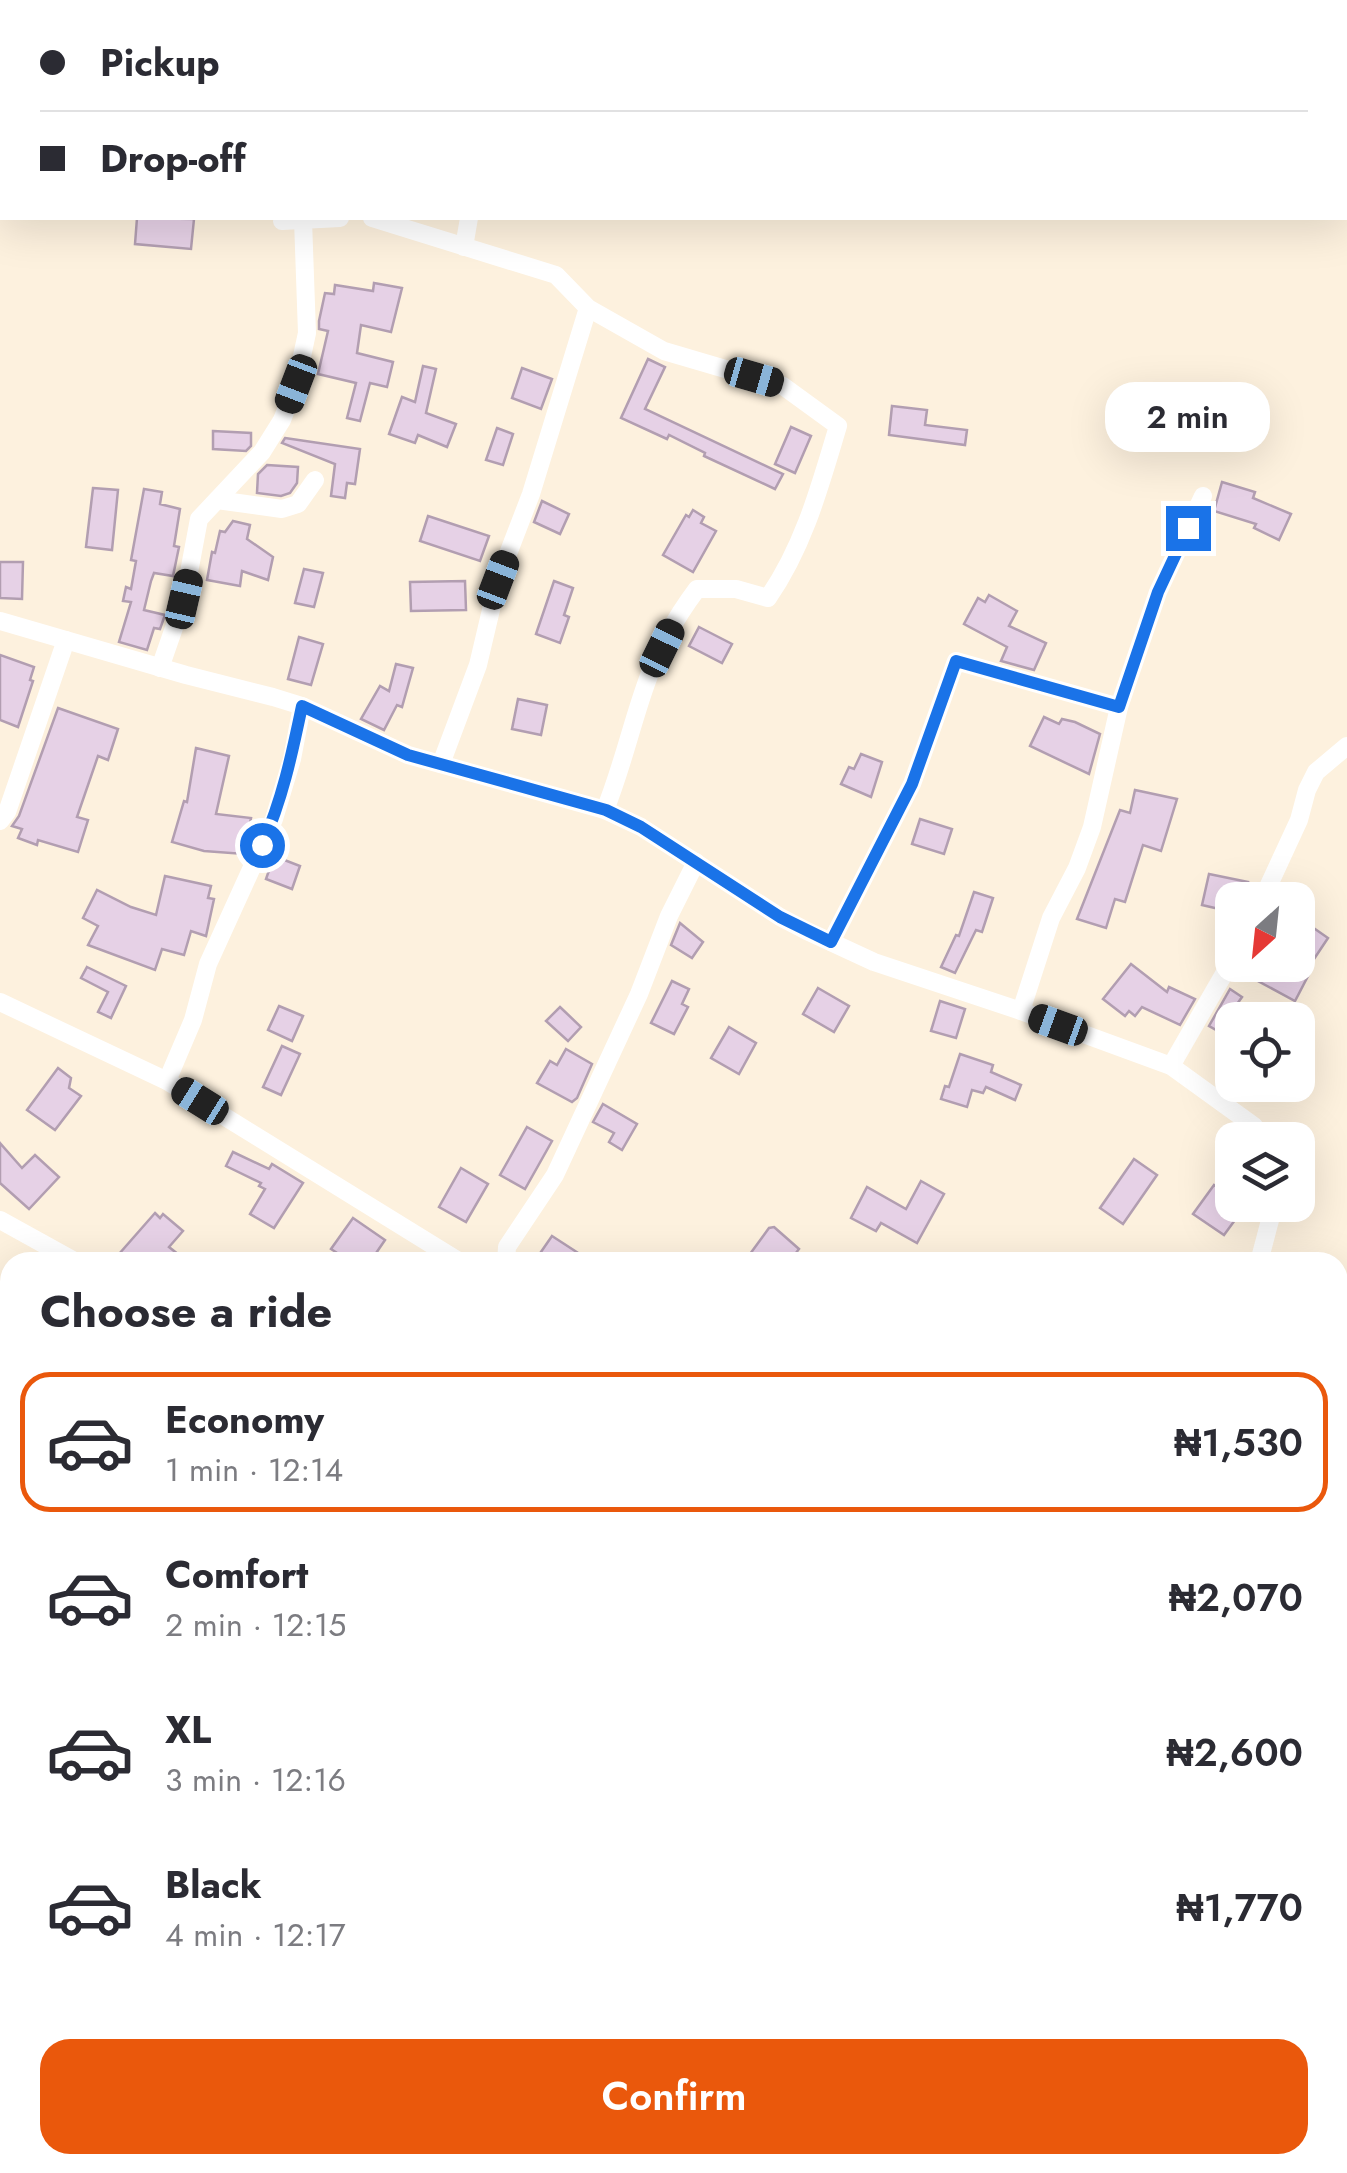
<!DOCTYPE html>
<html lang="en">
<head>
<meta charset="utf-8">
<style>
	:root { --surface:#fff; --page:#f2f2f3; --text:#2b2b33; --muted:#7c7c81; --line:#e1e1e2; --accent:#ea580c }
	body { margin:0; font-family:Jost,sans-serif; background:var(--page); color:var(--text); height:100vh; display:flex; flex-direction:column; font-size:38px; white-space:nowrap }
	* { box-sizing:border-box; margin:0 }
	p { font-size:32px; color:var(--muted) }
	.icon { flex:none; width:55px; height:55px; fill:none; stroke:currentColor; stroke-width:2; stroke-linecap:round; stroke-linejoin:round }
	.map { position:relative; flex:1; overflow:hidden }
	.panel { position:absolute; left:0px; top:1252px; width:1348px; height:922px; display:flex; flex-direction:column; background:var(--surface); border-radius:30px 30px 0 0; box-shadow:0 10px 40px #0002 }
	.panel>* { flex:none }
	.guide { position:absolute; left:0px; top:0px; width:1348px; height:220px; box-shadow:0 10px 40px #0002; display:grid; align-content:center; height:220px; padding:0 40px; background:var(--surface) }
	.needle { width:65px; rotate:207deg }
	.tools { position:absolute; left:1215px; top:882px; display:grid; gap:20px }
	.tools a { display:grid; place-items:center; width:100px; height:100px; border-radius:20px; background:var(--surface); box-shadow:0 10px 40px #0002; font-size:50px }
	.end { position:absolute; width:45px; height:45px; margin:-22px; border:12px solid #1a73e8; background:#fff; box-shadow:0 0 0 5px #fff }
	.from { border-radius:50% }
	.bubble { position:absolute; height:70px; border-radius:30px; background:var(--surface); box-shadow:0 10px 40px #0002; font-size:32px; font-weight:600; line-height:70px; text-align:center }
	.car { position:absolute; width:30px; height:60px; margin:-30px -15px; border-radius:12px; box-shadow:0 0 8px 2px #0007; background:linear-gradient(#222 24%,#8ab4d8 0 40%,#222 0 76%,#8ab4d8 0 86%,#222 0) }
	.guide b { display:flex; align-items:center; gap:35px; height:95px; font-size:38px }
	.guide b+b { border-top:2px solid var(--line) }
	.guide i { width:25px; height:25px; background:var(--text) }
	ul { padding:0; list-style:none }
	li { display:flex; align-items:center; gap:30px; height:140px; margin:0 20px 15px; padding:0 20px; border:5px solid transparent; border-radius:30px }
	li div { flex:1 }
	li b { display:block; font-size:38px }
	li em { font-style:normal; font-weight:600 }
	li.on { border-color:var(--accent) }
	li>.icon { width:90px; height:90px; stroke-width:1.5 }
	h2 { padding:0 40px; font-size:45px; line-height:120px }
	.action { display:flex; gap:20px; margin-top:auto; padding:20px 40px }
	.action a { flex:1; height:115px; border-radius:30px; background:var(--accent); color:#fff; font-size:40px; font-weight:600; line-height:115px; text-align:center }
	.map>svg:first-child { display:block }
</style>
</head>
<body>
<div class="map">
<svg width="1347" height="2173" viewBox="0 0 1347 2173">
	<rect width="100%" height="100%" fill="#fdf1de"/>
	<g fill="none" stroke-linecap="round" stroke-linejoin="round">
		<!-- stream -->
		<polyline stroke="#bfdcf7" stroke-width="5" points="1338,1855 1347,1851"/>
	</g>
	<!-- building -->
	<g fill="#e6d1e6" stroke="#b29eb1" stroke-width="2.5">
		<polygon points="137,218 194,219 191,249 135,244"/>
		<polygon points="374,283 402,288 391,332 361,325 357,353 393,362 387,387 370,383 360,421 347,418 356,383 318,374 328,331 319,329 319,321 325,293 334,294 335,285 373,291"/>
		<polygon points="648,359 665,367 645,409 783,474 775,489 704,456 705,453 669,435 667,439 621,418"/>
		<polygon points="423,366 436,369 426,413 456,424 447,447 418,435 415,443 389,434 402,397 415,402"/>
		<polygon points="522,368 552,379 541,409 512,398"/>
		<polygon points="892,406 927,410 925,425 967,430 965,445 889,435"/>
		<polygon points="791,427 811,436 795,473 775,464"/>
		<polygon points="497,428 513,434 503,465 486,460"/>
		<polygon points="213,431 251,433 251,446 246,451 213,449"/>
		<polygon points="285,438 360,449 355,484 347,483 345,498 331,496 335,464 282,443"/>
		<polygon points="267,465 298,467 297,483 290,493 281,496 257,493 258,474"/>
		<polygon points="1222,482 1255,492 1253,498 1291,514 1279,540 1254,528 1256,524 1214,511"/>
		<polygon points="93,488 118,490 112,550 86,547"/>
		<polygon points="144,489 162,492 160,504 180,509 174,546 179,547 173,576 154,573 151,581 144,610 165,615 160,629 154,628 147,650 119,642 131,602 123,601 126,587 131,589 136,561 131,560"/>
		<polygon points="542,501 569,514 560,534 534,522"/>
		<polygon points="693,510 704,517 701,523 716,531 693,572 663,555 686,515 689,517"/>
		<polygon points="428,516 489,536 480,561 420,541"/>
		<polygon points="233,521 250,525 247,539 273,557 268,580 242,571 240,586 207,580 212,552 215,553 220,531 225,532"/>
		<polygon points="0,562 23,562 22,599 0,598"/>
		<polygon points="304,569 323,573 314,607 295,603"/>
		<polygon points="465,581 466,610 411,611 410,582"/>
		<polygon points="554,581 573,588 564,615 569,617 560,643 536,634"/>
		<polygon points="989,595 1017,611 1009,626 1046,643 1034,670 1001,661 1007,647 964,624 978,598 985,602"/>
		<polygon points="699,627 732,644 722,663 689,646"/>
		<polygon points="299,637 323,644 311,685 288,679"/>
		<polygon points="0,655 34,667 30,680 33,681 18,727 0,720"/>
		<polygon points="396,664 413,668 402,707 397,705 384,730 361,719 380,686 389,691"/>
		<polygon points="518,699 547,705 541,735 512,729"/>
		<polygon points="58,708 118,729 108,760 98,756 77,817 88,820 78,852 38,840 37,845 18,838 22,829 12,826 19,816"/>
		<polygon points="1044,717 1059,724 1062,719 1075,722 1100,734 1089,774 1030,746"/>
		<polygon points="196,748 229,756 216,814 251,818 244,854 204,851 172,842 184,801 187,802"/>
		<polygon points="861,754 882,762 871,797 841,784 849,767 854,769"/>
		<polygon points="1135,790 1177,799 1161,851 1143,845 1125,902 1115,899 1106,928 1077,919 1120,810 1130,813"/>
		<polygon points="920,819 952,829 944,854 912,844"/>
		<polygon points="274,856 300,866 292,889 266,879"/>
		<polygon points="1209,874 1248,882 1244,900 1232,900 1232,912 1202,905"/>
		<polygon points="165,876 211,886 208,898 214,899 206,936 191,931 184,955 162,949 155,970 88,945 98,926 83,918 97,890 131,907 156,915"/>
		<polygon points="974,892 993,898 982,932 976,930 955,973 941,967 956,935 959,936"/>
		<polygon points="1305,922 1328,938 1304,974 1308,976 1295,1001 1256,980 1264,965 1298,965 1298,934"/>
		<polygon points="680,923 703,942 692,958 671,945"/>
		<polygon points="1131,964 1167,992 1169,987 1195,999 1180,1025 1142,1007 1135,1016 1129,1011 1125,1016 1103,999"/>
		<polygon points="87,967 126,986 111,1018 98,1012 108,992 81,978"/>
		<polygon points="672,981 689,989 682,1004 688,1007 674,1034 651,1023"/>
		<polygon points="818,988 849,1006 834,1032 803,1014"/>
		<polygon points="1230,989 1242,997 1218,1031 1209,1026"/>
		<polygon points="940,1001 965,1009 956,1038 931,1031"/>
		<polygon points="279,1006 303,1016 292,1041 268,1030"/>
		<polygon points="560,1007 581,1027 568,1041 546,1021"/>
		<polygon points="729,1027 756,1043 739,1074 711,1058"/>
		<polygon points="282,1046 300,1054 281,1095 263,1087"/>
		<polygon points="566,1049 592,1064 577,1098 572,1102 537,1083 550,1061 557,1065"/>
		<polygon points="960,1054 993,1065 991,1072 1021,1085 1015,1100 986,1087 983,1093 972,1090 967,1107 941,1099 945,1086 949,1087"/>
		<polygon points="58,1068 71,1078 69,1088 81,1096 55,1130 27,1110"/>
		<polygon points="603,1104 637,1124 622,1150 609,1142 614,1133 593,1122"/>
		<polygon points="527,1127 552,1141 525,1189 500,1175"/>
		<polygon points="0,1143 22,1168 35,1155 59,1177 29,1209 0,1183"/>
		<polygon points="233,1152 269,1169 272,1164 303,1183 274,1228 250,1214 265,1189 259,1186 261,1183 226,1166"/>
		<polygon points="1134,1159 1157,1175 1123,1224 1100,1208"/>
		<polygon points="461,1168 488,1184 466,1222 439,1207"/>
		<polygon points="921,1181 944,1194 917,1243 881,1223 876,1231 851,1218 867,1187 906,1209"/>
		<polygon points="1214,1185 1232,1198 1232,1205 1246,1205 1224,1235 1193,1214"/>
		<polygon points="155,1213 160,1218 163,1214 183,1231 169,1247 188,1262 112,1262"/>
		<polygon points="353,1218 385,1240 370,1262 351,1262 331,1249"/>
		<polygon points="774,1227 799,1249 789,1262 761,1262 750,1254 769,1228"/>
		<polygon points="552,1236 592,1262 534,1262"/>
	</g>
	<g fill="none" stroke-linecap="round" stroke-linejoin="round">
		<!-- street -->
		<g stroke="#fff" stroke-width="18">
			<path d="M372,218L556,275L588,308L664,351L783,386L838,426C820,486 804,546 768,598L736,589H697C676,617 657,651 646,684C631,726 622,768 605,810"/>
			<polyline points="282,221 340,218"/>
			<polyline points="464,247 469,218"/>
			<polyline points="1203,496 1158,592 1119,707 1092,827 1077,868 1051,918 1021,1011 1171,1066 1254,1126 1261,1140"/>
			<polyline points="217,500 282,509 298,504 315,480"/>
			<polyline points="0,621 186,675 273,697 302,706 408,755 605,810 641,827 780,917 807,931 874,962 1021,1011"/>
			<polyline points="160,668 184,599 199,519 262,452 282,420 296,384 307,333 303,220"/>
			<polyline points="441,764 478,665 498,580 531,494 588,308"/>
			<polyline points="0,821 7,812 66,640"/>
			<polyline points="1262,900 1299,820 1307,790 1316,772 1347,746"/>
			<polyline points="831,942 912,784 956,661 1119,707"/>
			<polyline points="0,1002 167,1081 460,1262"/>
			<polyline points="1171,1066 1232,960"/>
			<polyline points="167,1081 193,1020 208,964 274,819 292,759 302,706"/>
			<polyline points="0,1220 76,1262"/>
			<polyline points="506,1262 507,1247 555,1175 639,994 669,916 696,862"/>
			<polyline points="1259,1262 1274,1205"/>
			<polyline points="1338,1441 1347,1461"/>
			<polyline points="0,1563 10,1571"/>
			<polyline points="0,1734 10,1731"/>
			<polyline points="1338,2089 1347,2090"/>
			<polyline points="377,2165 383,2173"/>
			<polyline points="570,2165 571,2173"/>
			<polyline points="653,2165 654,2173"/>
			<polyline points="799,2165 801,2173"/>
			<polyline points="1149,2165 1151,2173"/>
			<polyline points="262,2173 271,2165"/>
		</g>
	</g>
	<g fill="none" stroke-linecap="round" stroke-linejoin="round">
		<!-- route -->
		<path stroke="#1a73e8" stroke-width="12" d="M262,845C282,801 292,754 302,706L408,755L606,810L641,827L780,917L831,942L912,784L956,661L1119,707L1158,592L1188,528"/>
	</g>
</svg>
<div class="tools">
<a><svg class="needle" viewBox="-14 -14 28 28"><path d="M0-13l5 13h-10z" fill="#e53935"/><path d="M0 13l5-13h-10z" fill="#7c7c81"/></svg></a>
<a><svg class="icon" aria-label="locate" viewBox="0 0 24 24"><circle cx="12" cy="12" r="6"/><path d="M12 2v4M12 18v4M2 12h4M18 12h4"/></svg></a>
<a><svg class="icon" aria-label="layers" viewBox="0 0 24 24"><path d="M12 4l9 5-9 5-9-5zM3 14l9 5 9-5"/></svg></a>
</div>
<i class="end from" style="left:262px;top:845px"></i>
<i class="end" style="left:1188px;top:528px"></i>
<div class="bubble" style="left:1105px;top:382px;width:165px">2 min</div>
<i class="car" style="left:754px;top:377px;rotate:106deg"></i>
<i class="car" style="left:296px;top:384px;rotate:201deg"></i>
<i class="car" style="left:498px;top:580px;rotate:21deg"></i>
<i class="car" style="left:184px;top:599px;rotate:13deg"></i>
<i class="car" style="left:662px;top:648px;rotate:26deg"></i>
<i class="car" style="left:1058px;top:1025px;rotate:290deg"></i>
<i class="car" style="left:200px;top:1101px;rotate:302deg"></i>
<div class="guide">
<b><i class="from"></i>Pickup</b>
<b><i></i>Drop-off</b>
</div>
<section class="panel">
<h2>Choose a ride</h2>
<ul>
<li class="on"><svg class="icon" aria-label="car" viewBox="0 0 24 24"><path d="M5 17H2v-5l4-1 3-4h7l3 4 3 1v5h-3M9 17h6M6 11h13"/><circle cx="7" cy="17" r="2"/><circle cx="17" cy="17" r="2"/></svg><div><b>Economy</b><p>1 min · 12:14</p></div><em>₦1,530</em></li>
<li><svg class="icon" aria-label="car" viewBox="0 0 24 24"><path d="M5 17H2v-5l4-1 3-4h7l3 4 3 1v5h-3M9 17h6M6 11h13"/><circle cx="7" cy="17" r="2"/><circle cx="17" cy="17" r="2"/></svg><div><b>Comfort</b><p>2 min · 12:15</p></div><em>₦2,070</em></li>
<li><svg class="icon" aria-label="car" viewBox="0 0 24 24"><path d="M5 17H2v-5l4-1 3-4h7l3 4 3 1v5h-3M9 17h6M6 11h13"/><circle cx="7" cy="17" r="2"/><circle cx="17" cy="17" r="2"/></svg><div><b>XL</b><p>3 min · 12:16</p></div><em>₦2,600</em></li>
<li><svg class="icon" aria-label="car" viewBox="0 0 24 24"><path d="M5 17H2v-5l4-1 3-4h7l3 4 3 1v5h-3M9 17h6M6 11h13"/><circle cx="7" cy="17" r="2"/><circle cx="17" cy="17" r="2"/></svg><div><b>Black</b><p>4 min · 12:17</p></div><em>₦1,770</em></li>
</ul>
<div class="action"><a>Confirm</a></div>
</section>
</div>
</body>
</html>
